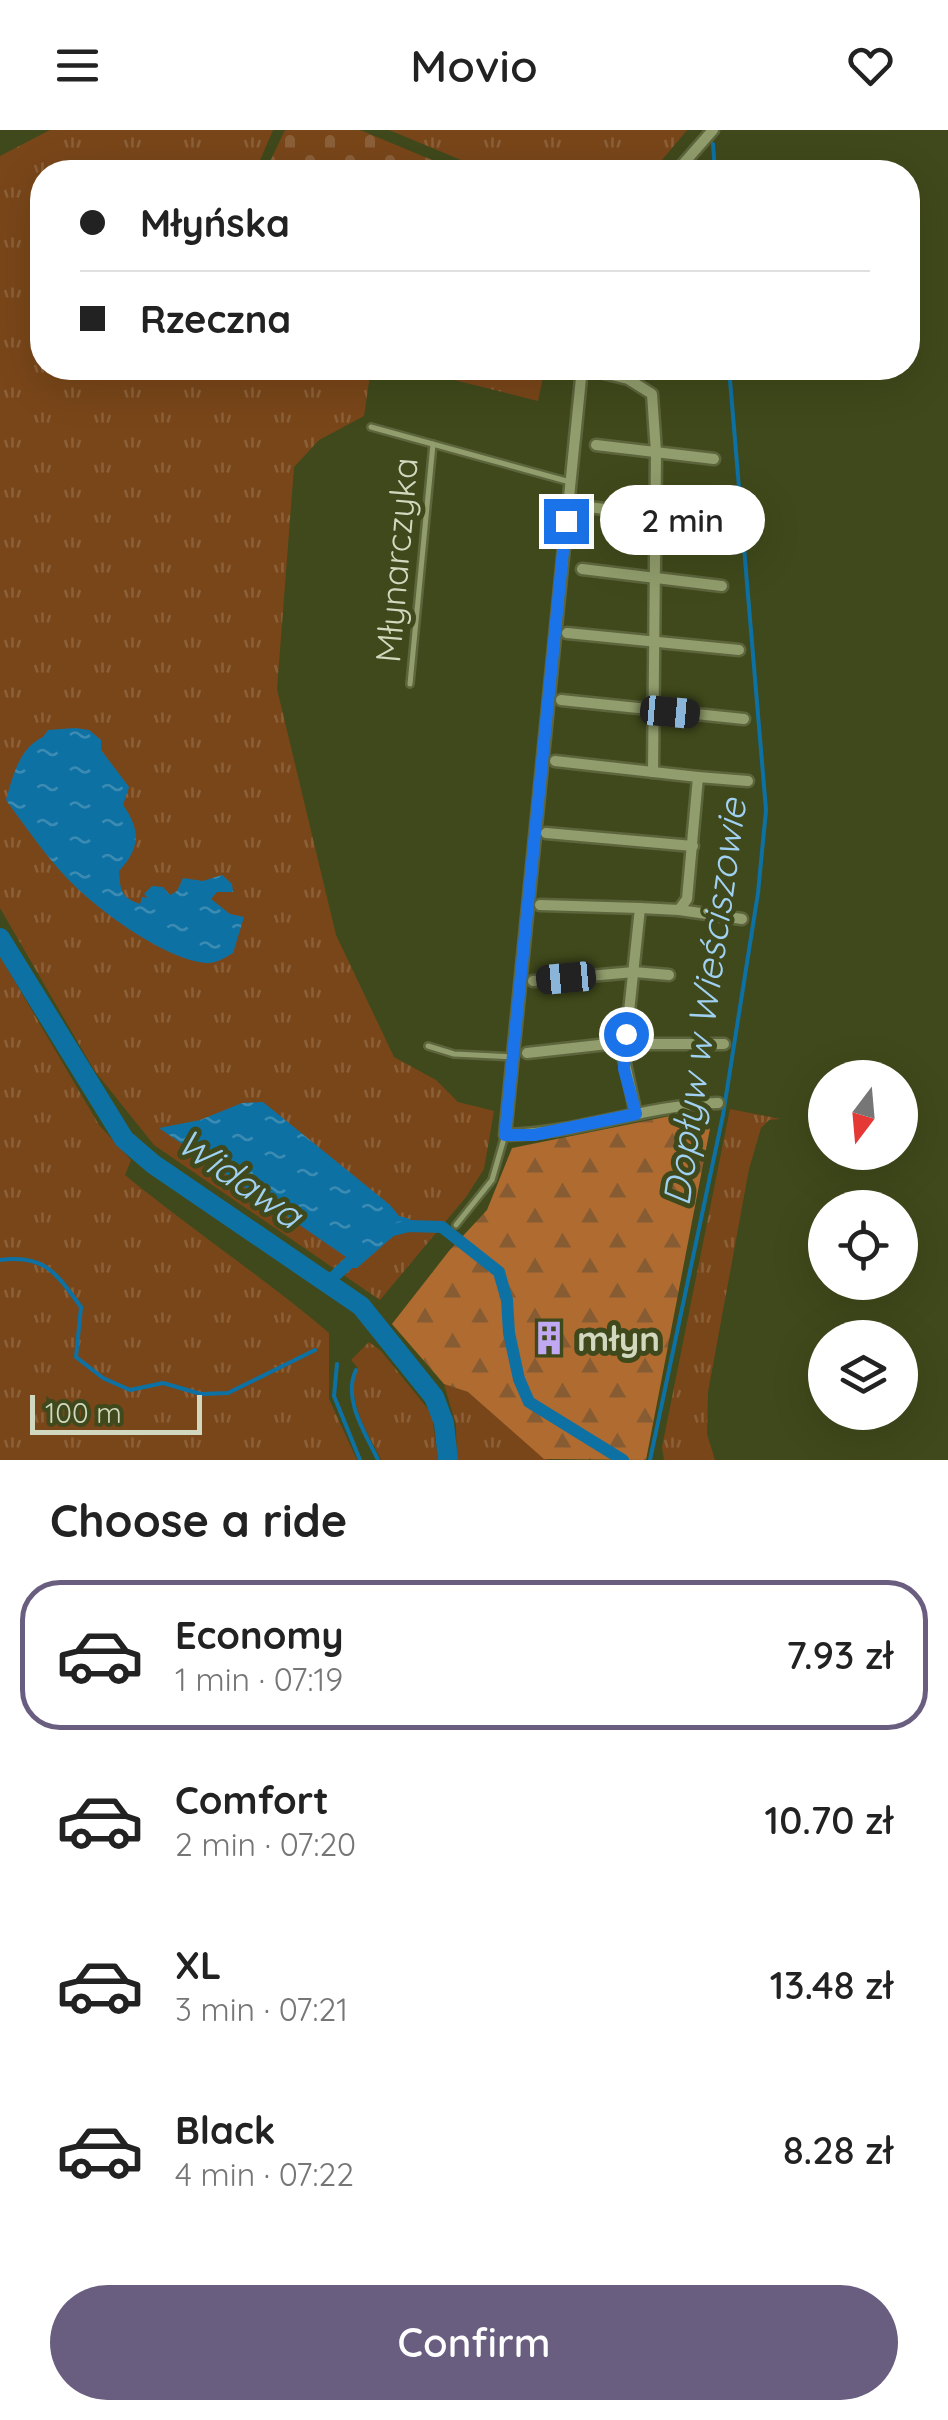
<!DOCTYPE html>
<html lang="en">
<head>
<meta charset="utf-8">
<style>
	:root { --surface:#fff; --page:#f6f6f6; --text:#222; --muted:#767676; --line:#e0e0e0; --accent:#6a5e80 }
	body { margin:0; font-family:Quicksand,sans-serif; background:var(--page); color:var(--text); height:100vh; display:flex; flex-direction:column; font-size:38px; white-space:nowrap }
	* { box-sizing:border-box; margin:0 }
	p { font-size:32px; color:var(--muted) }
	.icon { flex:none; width:55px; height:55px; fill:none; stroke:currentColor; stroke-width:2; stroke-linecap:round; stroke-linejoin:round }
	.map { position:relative; height:1330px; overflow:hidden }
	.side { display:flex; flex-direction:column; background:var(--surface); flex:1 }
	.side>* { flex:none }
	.banner { position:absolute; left:30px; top:30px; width:890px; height:220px; border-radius:40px; box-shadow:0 10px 40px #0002; display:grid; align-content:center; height:220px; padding:0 50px; background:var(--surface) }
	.needle { width:65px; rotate:196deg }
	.tools { position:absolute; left:808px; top:930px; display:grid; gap:20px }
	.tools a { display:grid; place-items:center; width:110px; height:110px; border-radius:50%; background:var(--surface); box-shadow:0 10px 40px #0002; font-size:50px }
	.scale { position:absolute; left:30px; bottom:25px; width:172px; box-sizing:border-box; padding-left:10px; border:5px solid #d1d8bf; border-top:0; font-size:28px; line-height:35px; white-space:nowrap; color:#d1d8bf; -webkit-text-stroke:8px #40491b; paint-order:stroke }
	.end { position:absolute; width:45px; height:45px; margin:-22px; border:12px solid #1a73e8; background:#fff; box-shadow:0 0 0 5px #fff }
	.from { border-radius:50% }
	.bubble { position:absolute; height:70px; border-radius:35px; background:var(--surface); box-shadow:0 10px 40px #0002; font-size:32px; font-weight:600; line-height:70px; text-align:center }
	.car { position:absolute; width:30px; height:60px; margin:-30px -15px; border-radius:12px; box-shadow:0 0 8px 2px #0007; background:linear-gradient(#222 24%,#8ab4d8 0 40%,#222 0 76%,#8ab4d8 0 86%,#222 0) }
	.banner b { display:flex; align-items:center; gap:35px; height:95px; font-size:38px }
	.banner b+b { border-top:2px solid var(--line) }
	.banner i { width:25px; height:25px; background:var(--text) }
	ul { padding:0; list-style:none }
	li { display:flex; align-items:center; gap:30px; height:150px; margin:0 20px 15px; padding:0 30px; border:5px solid transparent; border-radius:40px }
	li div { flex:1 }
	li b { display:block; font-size:38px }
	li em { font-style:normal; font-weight:600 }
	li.active { border-color:var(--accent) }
	li>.icon { width:90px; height:90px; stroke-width:1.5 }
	h2 { padding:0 50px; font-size:45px; line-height:120px }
	.primary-button { display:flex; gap:20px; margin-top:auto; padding:20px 50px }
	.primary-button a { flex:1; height:115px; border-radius:60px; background:var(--accent); color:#fff; font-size:40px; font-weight:600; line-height:115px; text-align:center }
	header { display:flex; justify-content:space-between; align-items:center; height:130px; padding:0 50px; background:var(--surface); font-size:45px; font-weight:600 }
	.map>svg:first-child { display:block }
</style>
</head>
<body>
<header><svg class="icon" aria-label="menu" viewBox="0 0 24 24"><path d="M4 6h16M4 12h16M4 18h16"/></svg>Movio<svg class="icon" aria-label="heart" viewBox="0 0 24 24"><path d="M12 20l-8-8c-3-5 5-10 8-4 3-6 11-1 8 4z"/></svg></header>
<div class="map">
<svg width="948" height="1330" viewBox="0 0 948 1330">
	<defs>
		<pattern id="grass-tufts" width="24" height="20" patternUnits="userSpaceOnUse" patternTransform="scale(2.5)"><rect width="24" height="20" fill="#794619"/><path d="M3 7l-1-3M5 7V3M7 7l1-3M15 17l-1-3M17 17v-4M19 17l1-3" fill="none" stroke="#8b6039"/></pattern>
		<pattern id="forest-firs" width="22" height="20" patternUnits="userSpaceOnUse" patternTransform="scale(2.5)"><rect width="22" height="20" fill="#af6b30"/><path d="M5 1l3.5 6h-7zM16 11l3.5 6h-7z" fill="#885c33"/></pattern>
		<pattern id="cemetery-stones" width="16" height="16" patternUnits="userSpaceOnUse" patternTransform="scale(2.5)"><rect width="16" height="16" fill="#794619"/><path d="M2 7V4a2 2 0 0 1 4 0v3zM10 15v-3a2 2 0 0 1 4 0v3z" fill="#8b6039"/></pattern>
		<pattern id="water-ripples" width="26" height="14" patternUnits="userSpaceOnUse" patternTransform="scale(2.5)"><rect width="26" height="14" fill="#0e71a4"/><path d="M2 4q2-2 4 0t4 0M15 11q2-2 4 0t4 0" fill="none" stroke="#3b8bb2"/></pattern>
	</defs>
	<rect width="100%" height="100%" fill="#40491b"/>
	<!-- grass -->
	<g fill="url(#grass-tufts)">
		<polygon points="50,0 273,0 255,42 42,42 42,238 371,238 364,286 319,310 294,337 277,559 336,805 394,927 436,950 458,972 494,981 484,1039 466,1067 380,1170 154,1015 94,940 0,778 0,26"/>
		<polygon points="389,0 687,0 652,42 490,42"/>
		<polygon points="407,238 545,238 538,271"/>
		<path d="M0,826L99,995L131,1030L125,1045C192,1100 263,1147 329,1203V1269L357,1330H0Z"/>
		<polygon points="730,979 781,989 769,990 761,998 749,1039 708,1262 707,1304 715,1330 664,1330 662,1317"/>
		<path d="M369,1212L381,1221L432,1284L438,1330H381C368,1302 344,1269 358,1238L351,1230Z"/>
		<polygon points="444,1254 468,1262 549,1330 457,1330 456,1295"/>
	</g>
	<!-- forest -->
	<polygon fill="url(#forest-firs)" points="713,983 646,1330 544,1329 468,1262 444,1254 392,1194 449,1121 487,1080 512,1018 680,984"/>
	<!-- cemetery -->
	<polygon fill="url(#cemetery-stones)" points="285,0 360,0 461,42 265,42"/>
	<!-- water -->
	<g fill="url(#water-ripples)">
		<path d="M75,598L89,600L101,610V620L129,657L123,675C141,700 140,719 119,741C120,759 121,768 140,774L142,767L148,768L144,764L152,756L163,757L170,765L177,761L183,748L203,751L222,745L232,754L233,762H217L211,769L230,784L244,787L233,823C224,828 216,834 205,833C166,829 107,786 79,760C51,734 28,700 6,670C13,646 19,618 43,607L48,600Z"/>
		<polygon points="263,972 390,1075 399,1086 410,1089 408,1100 397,1103 357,1138 349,1138 342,1144 333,1139 346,1127 159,998 200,990 242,973"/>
	</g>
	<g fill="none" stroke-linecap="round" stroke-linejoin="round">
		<!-- stream -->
		<g stroke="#0e71a4" stroke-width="4">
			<polyline points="713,14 715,42"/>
			<path d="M0,1130C45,1124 56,1143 81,1177L76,1227L103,1248L130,1260L163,1253L201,1264L228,1263L315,1220"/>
			<polyline points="337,1234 334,1266 360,1330"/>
			<path d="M356,1240C342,1269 366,1304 378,1330"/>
			<polyline points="650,1330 723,985 758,763 766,680 729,238"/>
		</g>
		<!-- canal -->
		<g stroke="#0e71a4" stroke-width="12">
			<polyline points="393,1100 409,1096 442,1097 499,1142 507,1170 509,1203 519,1249 529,1272 623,1330"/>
			<polyline points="329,1151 349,1133"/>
		</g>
		<!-- river -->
		<polyline stroke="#0e71a4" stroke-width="20" points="0,808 124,1009 153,1034 361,1176 434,1267 444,1293 448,1330"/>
		<!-- lane casing -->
		<g stroke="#5d653d" stroke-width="10">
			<g id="lane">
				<polyline points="371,297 570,352"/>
				<polyline points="410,554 433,314"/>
				<polyline points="428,916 454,924 513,927"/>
				<polyline points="456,1095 492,1050 505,1005"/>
			</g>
		</g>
		<!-- street casing -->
		<g stroke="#5d653d" stroke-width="15">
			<g id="street">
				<polyline points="676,42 713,0"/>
				<path d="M582,238L505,1005C577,1004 646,975 718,973"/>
				<polyline points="583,238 628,249 652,264 656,322 653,642 698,647 687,769 679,780 640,778 624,929 636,984"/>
				<polyline points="596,315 714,329"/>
				<polyline points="588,377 715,392"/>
				<polyline points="582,439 722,456"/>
				<polyline points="567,503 739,520"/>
				<polyline points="561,570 744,589"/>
				<polyline points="555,631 653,642"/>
				<polyline points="698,647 748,651"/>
				<polyline points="546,703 693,716"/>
				<polyline points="540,775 640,778"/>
				<polyline points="679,780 742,789"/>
				<polyline points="533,851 634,842 669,845"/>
				<polyline points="527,923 608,914 724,914"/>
			</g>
		</g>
		<!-- lane -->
		<use href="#lane" stroke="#919d6c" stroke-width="5"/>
		<!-- street -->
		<use href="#street" stroke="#919d6c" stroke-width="10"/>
	</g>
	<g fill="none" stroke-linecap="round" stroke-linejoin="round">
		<!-- route -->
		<polyline stroke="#1a73e8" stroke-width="12" points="566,391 505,1005 534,1005 636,984 624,939 626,904"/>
	</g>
	<!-- icons -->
	<defs>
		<g id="building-bare" transform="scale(2.7)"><path d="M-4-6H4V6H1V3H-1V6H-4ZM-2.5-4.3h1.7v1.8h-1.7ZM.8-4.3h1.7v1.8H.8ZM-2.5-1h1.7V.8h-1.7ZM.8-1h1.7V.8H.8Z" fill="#c1a8f3" stroke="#40491b" stroke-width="2.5" paint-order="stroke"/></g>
	</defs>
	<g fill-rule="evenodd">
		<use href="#building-bare" x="549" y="1208"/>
	</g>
	<g text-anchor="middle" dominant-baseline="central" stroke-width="10" stroke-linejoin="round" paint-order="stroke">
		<!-- street labels -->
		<g font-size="35" fill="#d1d8bf" stroke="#40491b">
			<text transform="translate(396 430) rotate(-85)">Młynarczyka</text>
		</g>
		<!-- poi labels -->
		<g font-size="35" font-weight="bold" fill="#d1d8bf" stroke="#40491b" text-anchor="start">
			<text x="577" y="1208">młyn</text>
		</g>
		<!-- water labels -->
		<g font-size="38" font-style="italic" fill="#a1d1f2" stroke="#40491b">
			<text transform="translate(704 872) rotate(-82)">Dopływ w Wieściszowie</text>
			<text transform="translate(240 1048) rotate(35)">Widawa</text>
		</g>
	</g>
</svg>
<div class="tools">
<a><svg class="needle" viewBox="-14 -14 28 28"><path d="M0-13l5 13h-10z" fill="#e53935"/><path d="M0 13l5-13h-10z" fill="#767676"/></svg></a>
<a><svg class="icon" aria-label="locate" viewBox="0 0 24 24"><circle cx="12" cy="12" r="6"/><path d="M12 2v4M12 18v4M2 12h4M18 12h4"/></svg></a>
<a><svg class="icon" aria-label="layers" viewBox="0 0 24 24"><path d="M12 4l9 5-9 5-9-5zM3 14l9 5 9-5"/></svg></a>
</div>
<div class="scale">100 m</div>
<i class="end from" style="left:626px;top:904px"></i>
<i class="end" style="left:566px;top:391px"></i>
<div class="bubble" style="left:600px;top:355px;width:165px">2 min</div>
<i class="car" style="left:670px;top:582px;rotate:95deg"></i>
<i class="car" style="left:566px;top:848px;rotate:265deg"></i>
<div class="banner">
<b><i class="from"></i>Młyńska</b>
<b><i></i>Rzeczna</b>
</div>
</div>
<section class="side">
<h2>Choose a ride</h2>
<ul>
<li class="active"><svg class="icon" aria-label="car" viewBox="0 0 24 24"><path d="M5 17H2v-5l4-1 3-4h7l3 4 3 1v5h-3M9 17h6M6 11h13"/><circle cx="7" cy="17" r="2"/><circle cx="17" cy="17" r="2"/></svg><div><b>Economy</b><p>1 min · 07:19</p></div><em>7.93 zł</em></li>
<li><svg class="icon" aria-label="car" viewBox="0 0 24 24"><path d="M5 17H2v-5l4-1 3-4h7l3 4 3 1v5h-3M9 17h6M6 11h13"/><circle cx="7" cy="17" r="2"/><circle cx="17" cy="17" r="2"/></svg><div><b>Comfort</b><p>2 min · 07:20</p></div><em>10.70 zł</em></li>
<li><svg class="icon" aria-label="car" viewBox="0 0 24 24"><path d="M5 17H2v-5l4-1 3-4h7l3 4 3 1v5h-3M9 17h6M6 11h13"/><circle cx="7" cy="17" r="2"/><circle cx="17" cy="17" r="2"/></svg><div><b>XL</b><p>3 min · 07:21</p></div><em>13.48 zł</em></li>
<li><svg class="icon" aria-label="car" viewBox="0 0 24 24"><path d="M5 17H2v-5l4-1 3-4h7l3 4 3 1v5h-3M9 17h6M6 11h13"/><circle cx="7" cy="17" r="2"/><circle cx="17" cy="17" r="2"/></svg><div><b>Black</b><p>4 min · 07:22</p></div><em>8.28 zł</em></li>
</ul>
<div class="primary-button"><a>Confirm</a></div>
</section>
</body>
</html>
